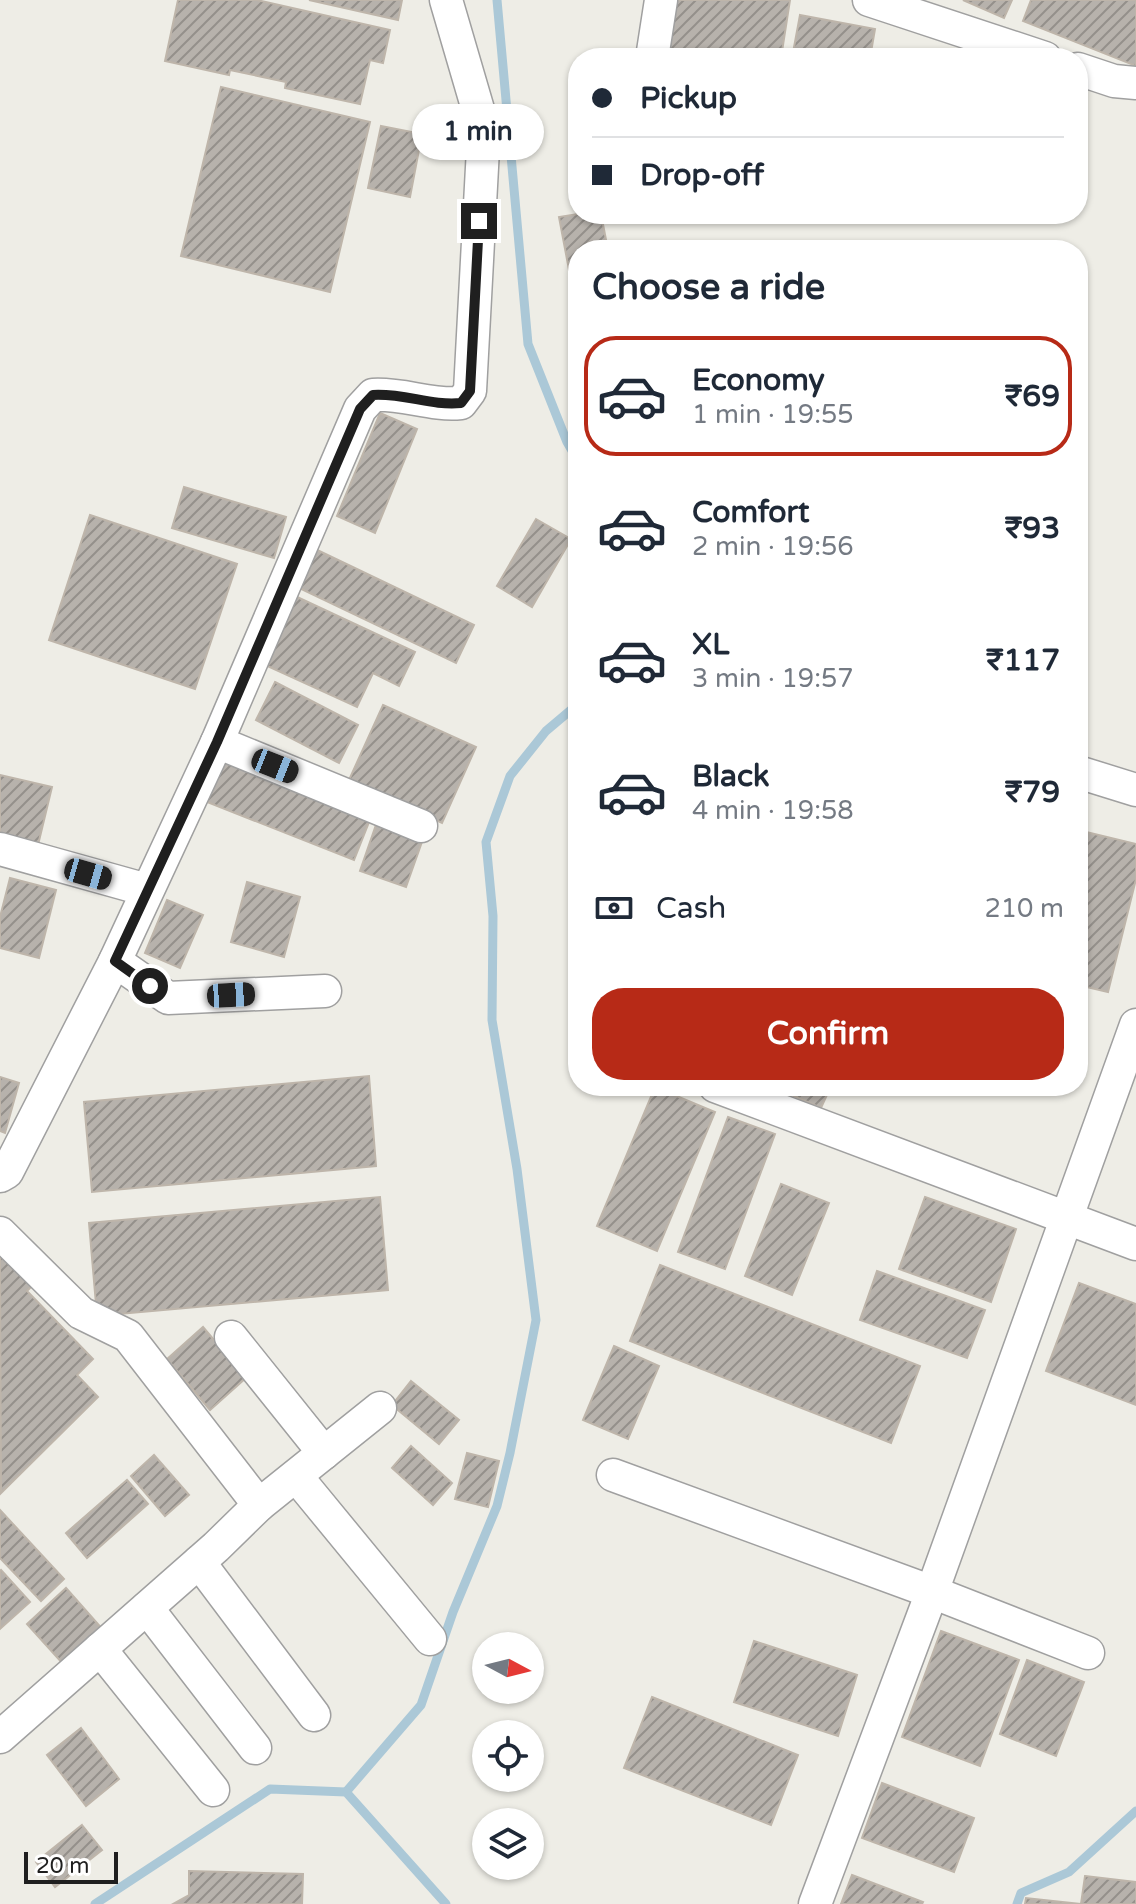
<!DOCTYPE html>
<html lang="en">
<head>
<meta charset="utf-8">
<style>
	:root { --surface:#fff; --page:#f2f2f3; --text:#1f2937; --muted:#747a83; --line:#e0e1e3; --accent:#b72a17 }
	body { margin:0; font-family:"Varela Round",sans-serif; background:var(--page); color:var(--text); height:100vh; display:flex; flex-direction:column; font-size:30px; white-space:nowrap }
	* { box-sizing:border-box; margin:0 }
	p { font-size:26px; color:var(--muted) }
	.icon { flex:none; width:44px; height:44px; fill:none; stroke:currentColor; stroke-width:2; stroke-linecap:round; stroke-linejoin:round }
	.map { position:relative; flex:1; overflow:hidden }
	.panel { position:absolute; left:568px; top:240px; width:520px; height:856px; display:flex; flex-direction:column; background:var(--surface); border-radius:32px; box-shadow:0 2px 6px #0004 }
	.panel>* { flex:none }
	.banner { position:absolute; left:568px; top:48px; width:520px; height:176px; border-radius:32px; box-shadow:0 2px 6px #0004; display:grid; align-content:center; height:176px; padding:0 24px; background:var(--surface) }
	.needle { width:52px; rotate:97deg }
	.fabs { position:absolute; left:472px; top:1632px; display:grid; gap:16px }
	.fabs a { display:grid; place-items:center; width:72px; height:72px; border-radius:50%; background:var(--surface); box-shadow:0 2px 6px #0004; font-size:40px }
	.scale { position:absolute; left:24px; bottom:20px; width:94px; box-sizing:border-box; padding-left:8px; border:4px solid #1f1f1f; border-top:0; font-size:22px; line-height:28px; white-space:nowrap; color:#1f1f1f; -webkit-text-stroke:6px #fff; paint-order:stroke }
	.end { position:absolute; width:36px; height:36px; margin:-18px; border:10px solid #1f1f1f; background:#fff; box-shadow:0 0 0 4px #fff }
	.from { border-radius:50% }
	.bubble { position:absolute; height:56px; border-radius:28px; background:var(--surface); box-shadow:0 2px 6px #0004; font-size:26px; font-weight:700; line-height:56px; text-align:center }
	.car { position:absolute; width:24px; height:48px; margin:-24px -12px; border-radius:10px; box-shadow:0 0 6px 2px #0007; background:linear-gradient(#222 24%,#8ab4d8 0 40%,#222 0 76%,#8ab4d8 0 86%,#222 0) }
	.banner b { display:flex; align-items:center; gap:28px; height:76px; font-size:30px }
	.banner b+b { border-top:2px solid var(--line) }
	.banner i { width:20px; height:20px; background:var(--text) }
	ul { padding:0; list-style:none }
	li { display:flex; align-items:center; gap:24px; height:120px; margin:0 16px 12px; padding:0 8px; border:4px solid transparent; border-radius:32px }
	li div { flex:1 }
	li b { display:block; font-size:30px }
	li em { font-style:normal; font-weight:700 }
	li.active { border-color:var(--accent) }
	li>.icon { width:72px; height:72px; stroke-width:1.5 }
	h2 { padding:0 24px; font-size:36px; line-height:96px }
	.pay { display:flex; align-items:center; gap:20px; height:88px; padding:0 24px; font-size:30px }
	.pay p { margin-inline-start:auto }
	.cta { display:flex; gap:16px; margin-top:auto; padding:16px 24px }
	.cta a { flex:1; height:92px; border-radius:32px; background:var(--accent); color:#fff; font-size:32px; font-weight:700; line-height:92px; text-align:center }
	.map>svg:first-child { display:block }
</style>
</head>
<body>
<div class="map">
<svg width="1136" height="1904" viewBox="0 0 1136 1904">
	<defs>
		<pattern id="building-hatch" width="6" height="6" patternUnits="userSpaceOnUse" patternTransform="scale(2)"><rect width="6" height="6" fill="#b7b2ac"/><path d="M-1 1l2-2M0 6l6-6M5 7l2-2" fill="none" stroke="#94908b"/></pattern>
	</defs>
	<rect width="100%" height="100%" fill="#eeede6"/>
	<g fill="none" stroke-linecap="round" stroke-linejoin="round">
		<!-- stream -->
		<g stroke="#abc8d7" stroke-width="9">
			<polyline points="497,0 528,344 567,442 578,461"/>
			<polyline points="346,1792 421,1705 453,1612 497,1506 510,1453 536,1320 517,1169 492,1020 493,916 486,842 510,776 546,731 578,704"/>
			<polyline points="95,1904 270,1789 346,1792 446,1904"/>
			<polyline points="1017,1904 1021,1893 1069,1872 1136,1811"/>
		</g>
	</g>
	<!-- building -->
	<g fill="url(#building-hatch)" stroke="#beb5aa" stroke-width="2">
		<polygon points="178,0 257,0 390,30 383,63 370,60 360,104 285,88 286,82 230,70 229,75 165,61"/>
		<polygon points="309,0 402,0 398,20"/>
		<polygon points="664,0 790,0 781,58 655,58"/>
		<polygon points="963,0 1012,0 1004,18"/>
		<polygon points="1031,0 1136,0 1136,66 1023,21"/>
		<polygon points="800,15 875,29 870,58 792,58"/>
		<polygon points="221,87 370,122 330,292 181,256"/>
		<polygon points="381,126 422,134 410,197 368,188"/>
		<polygon points="578,214 601,214 608,250 578,250 578,269 569,270 559,217"/>
		<polygon points="380,413 417,429 375,533 337,516"/>
		<polygon points="184,487 286,517 274,558 172,528"/>
		<polygon points="90,515 237,564 195,689 49,640"/>
		<polygon points="536,519 571,539 532,607 497,586"/>
		<polygon points="313,548 474,625 456,663 295,586"/>
		<polygon points="295,596 415,652 399,686 373,673 357,707 263,664"/>
		<polygon points="275,682 358,725 339,763 256,720"/>
		<polygon points="383,705 476,747 442,823 349,780"/>
		<polygon points="224,759 371,817 354,860 207,802"/>
		<polygon points="0,775 52,787 38,845 0,836"/>
		<polygon points="378,819 424,836 406,887 360,871"/>
		<polygon points="1078,830 1136,844 1136,879 1108,992 1078,985"/>
		<polygon points="10,878 56,890 39,958 0,948 0,917"/>
		<polygon points="247,882 300,897 284,957 231,942"/>
		<polygon points="167,900 203,915 180,968 145,953"/>
		<polygon points="369,1076 376,1166 92,1192 84,1102"/>
		<polygon points="0,1077 19,1083 5,1133 0,1131"/>
		<polygon points="771,1086 831,1086 821,1108"/>
		<polygon points="655,1087 715,1112 657,1251 597,1226"/>
		<polygon points="728,1117 775,1134 725,1269 678,1252"/>
		<polygon points="781,1184 829,1203 792,1295 745,1276"/>
		<polygon points="380,1197 388,1290 97,1316 89,1223"/>
		<polygon points="925,1197 1016,1229 991,1302 899,1269"/>
		<polygon points="0,1247 35,1283 27,1291 93,1359 77,1375 98,1397 1,1493"/>
		<polygon points="660,1265 920,1366 891,1443 630,1341"/>
		<polygon points="877,1271 985,1310 967,1358 860,1320"/>
		<polygon points="1079,1283 1136,1304 1136,1405 1046,1371"/>
		<polygon points="203,1327 246,1378 210,1410 167,1359"/>
		<polygon points="614,1346 659,1366 628,1439 583,1420"/>
		<polygon points="411,1381 459,1420 439,1444 392,1405"/>
		<polygon points="411,1446 452,1483 433,1505 392,1468"/>
		<polygon points="467,1453 499,1461 488,1507 455,1499"/>
		<polygon points="154,1455 189,1495 165,1516 131,1476"/>
		<polygon points="127,1480 148,1504 87,1558 66,1533"/>
		<polygon points="0,1510 64,1579 41,1601 0,1558"/>
		<polygon points="1,1570 30,1602 0,1629 0,1571"/>
		<polygon points="66,1588 104,1631 65,1666 27,1624"/>
		<polygon points="941,1631 1019,1660 980,1766 902,1737"/>
		<polygon points="754,1641 857,1675 838,1736 734,1702"/>
		<polygon points="1027,1660 1084,1682 1056,1756 1000,1734"/>
		<polygon points="652,1697 798,1755 771,1825 624,1768"/>
		<polygon points="81,1728 119,1779 86,1806 47,1755"/>
		<polygon points="882,1783 974,1818 954,1872 862,1838"/>
		<polygon points="82,1825 102,1850 55,1887 36,1862"/>
		<polygon points="189,1871 303,1874 302,1904 173,1904 189,1895"/>
		<polygon points="852,1875 923,1902 922,1904 841,1904"/>
		<polygon points="1085,1876 1136,1882 1136,1904 1025,1904 1026,1898 1081,1904"/>
	</g>
	<g fill="none" stroke-linecap="round" stroke-linejoin="round">
		<!-- minor casing -->
		<g stroke="#a0a0a0" stroke-width="35">
			<g id="minor">
				<polyline points="869,0 1045,58"/>
				<polyline points="652,58 661,0"/>
				<polyline points="1078,69 1114,81 1136,83"/>
				<polyline points="217,742 421,826"/>
				<polyline points="1078,772 1136,790"/>
				<polyline points="0,849 147,890"/>
				<polyline points="115,961 168,998 325,991"/>
				<polyline points="715,1086 1136,1244"/>
				<path d="M0,1176L7,1172L115,961L217,742L360,409L373,395C403,393 431,406 461,403L470,391L484,130L446,0"/>
				<polyline points="0,1233 81,1313 128,1336 259,1505 216,1547 0,1737"/>
				<polyline points="231,1337 324,1453"/>
				<polyline points="613,1475 932,1592 1088,1653"/>
				<polyline points="296,1476 430,1639"/>
				<polyline points="259,1505 380,1408"/>
				<polyline points="199,1562 314,1715"/>
				<polyline points="147,1608 255,1748"/>
				<polyline points="100,1649 213,1790"/>
				<polyline points="815,1904 932,1592 1136,1025"/>
			</g>
		</g>
		<!-- minor -->
		<use href="#minor" stroke="#fff" stroke-width="32"/>
	</g>
	<g fill="none" stroke-linecap="round" stroke-linejoin="round">
		<!-- route -->
		<path stroke="#1f1f1f" stroke-width="10" d="M150,986L115,961L217,742L360,409L373,395C404,393 431,406 461,403L470,391L479,221"/>
	</g>
</svg>
<div class="fabs">
<a><svg class="needle" viewBox="-14 -14 28 28"><path d="M0-13l5 13h-10z" fill="#e53935"/><path d="M0 13l5-13h-10z" fill="#747a83"/></svg></a>
<a><svg class="icon" aria-label="locate" viewBox="0 0 24 24"><circle cx="12" cy="12" r="6"/><path d="M12 2v4M12 18v4M2 12h4M18 12h4"/></svg></a>
<a><svg class="icon" aria-label="layers" viewBox="0 0 24 24"><path d="M12 4l9 5-9 5-9-5zM3 14l9 5 9-5"/></svg></a>
</div>
<div class="scale">20 m</div>
<i class="end from" style="left:150px;top:986px"></i>
<i class="end" style="left:479px;top:221px"></i>
<div class="bubble" style="left:412px;top:104px;width:132px">1 min</div>
<i class="car" style="left:275px;top:766px;rotate:112deg"></i>
<i class="car" style="left:88px;top:874px;rotate:106deg"></i>
<i class="car" style="left:231px;top:995px;rotate:87deg"></i>
<div class="banner">
<b><i class="from"></i>Pickup</b>
<b><i></i>Drop-off</b>
</div>
<section class="panel">
<h2>Choose a ride</h2>
<ul>
<li class="active"><svg class="icon" aria-label="car" viewBox="0 0 24 24"><path d="M5 17H2v-5l4-1 3-4h7l3 4 3 1v5h-3M9 17h6M6 11h13"/><circle cx="7" cy="17" r="2"/><circle cx="17" cy="17" r="2"/></svg><div><b>Economy</b><p>1 min · 19:55</p></div><em>₹69</em></li>
<li><svg class="icon" aria-label="car" viewBox="0 0 24 24"><path d="M5 17H2v-5l4-1 3-4h7l3 4 3 1v5h-3M9 17h6M6 11h13"/><circle cx="7" cy="17" r="2"/><circle cx="17" cy="17" r="2"/></svg><div><b>Comfort</b><p>2 min · 19:56</p></div><em>₹93</em></li>
<li><svg class="icon" aria-label="car" viewBox="0 0 24 24"><path d="M5 17H2v-5l4-1 3-4h7l3 4 3 1v5h-3M9 17h6M6 11h13"/><circle cx="7" cy="17" r="2"/><circle cx="17" cy="17" r="2"/></svg><div><b>XL</b><p>3 min · 19:57</p></div><em>₹117</em></li>
<li><svg class="icon" aria-label="car" viewBox="0 0 24 24"><path d="M5 17H2v-5l4-1 3-4h7l3 4 3 1v5h-3M9 17h6M6 11h13"/><circle cx="7" cy="17" r="2"/><circle cx="17" cy="17" r="2"/></svg><div><b>Black</b><p>4 min · 19:58</p></div><em>₹79</em></li>
</ul>
<div class="pay"><svg class="icon" aria-label="cash" viewBox="0 0 24 24"><path d="M3 7h18v10H3z"/><circle cx="12" cy="12" r="2"/></svg>Cash<p>210 m</p></div>
<div class="cta"><a>Confirm</a></div>
</section>
</div>
</body>
</html>
